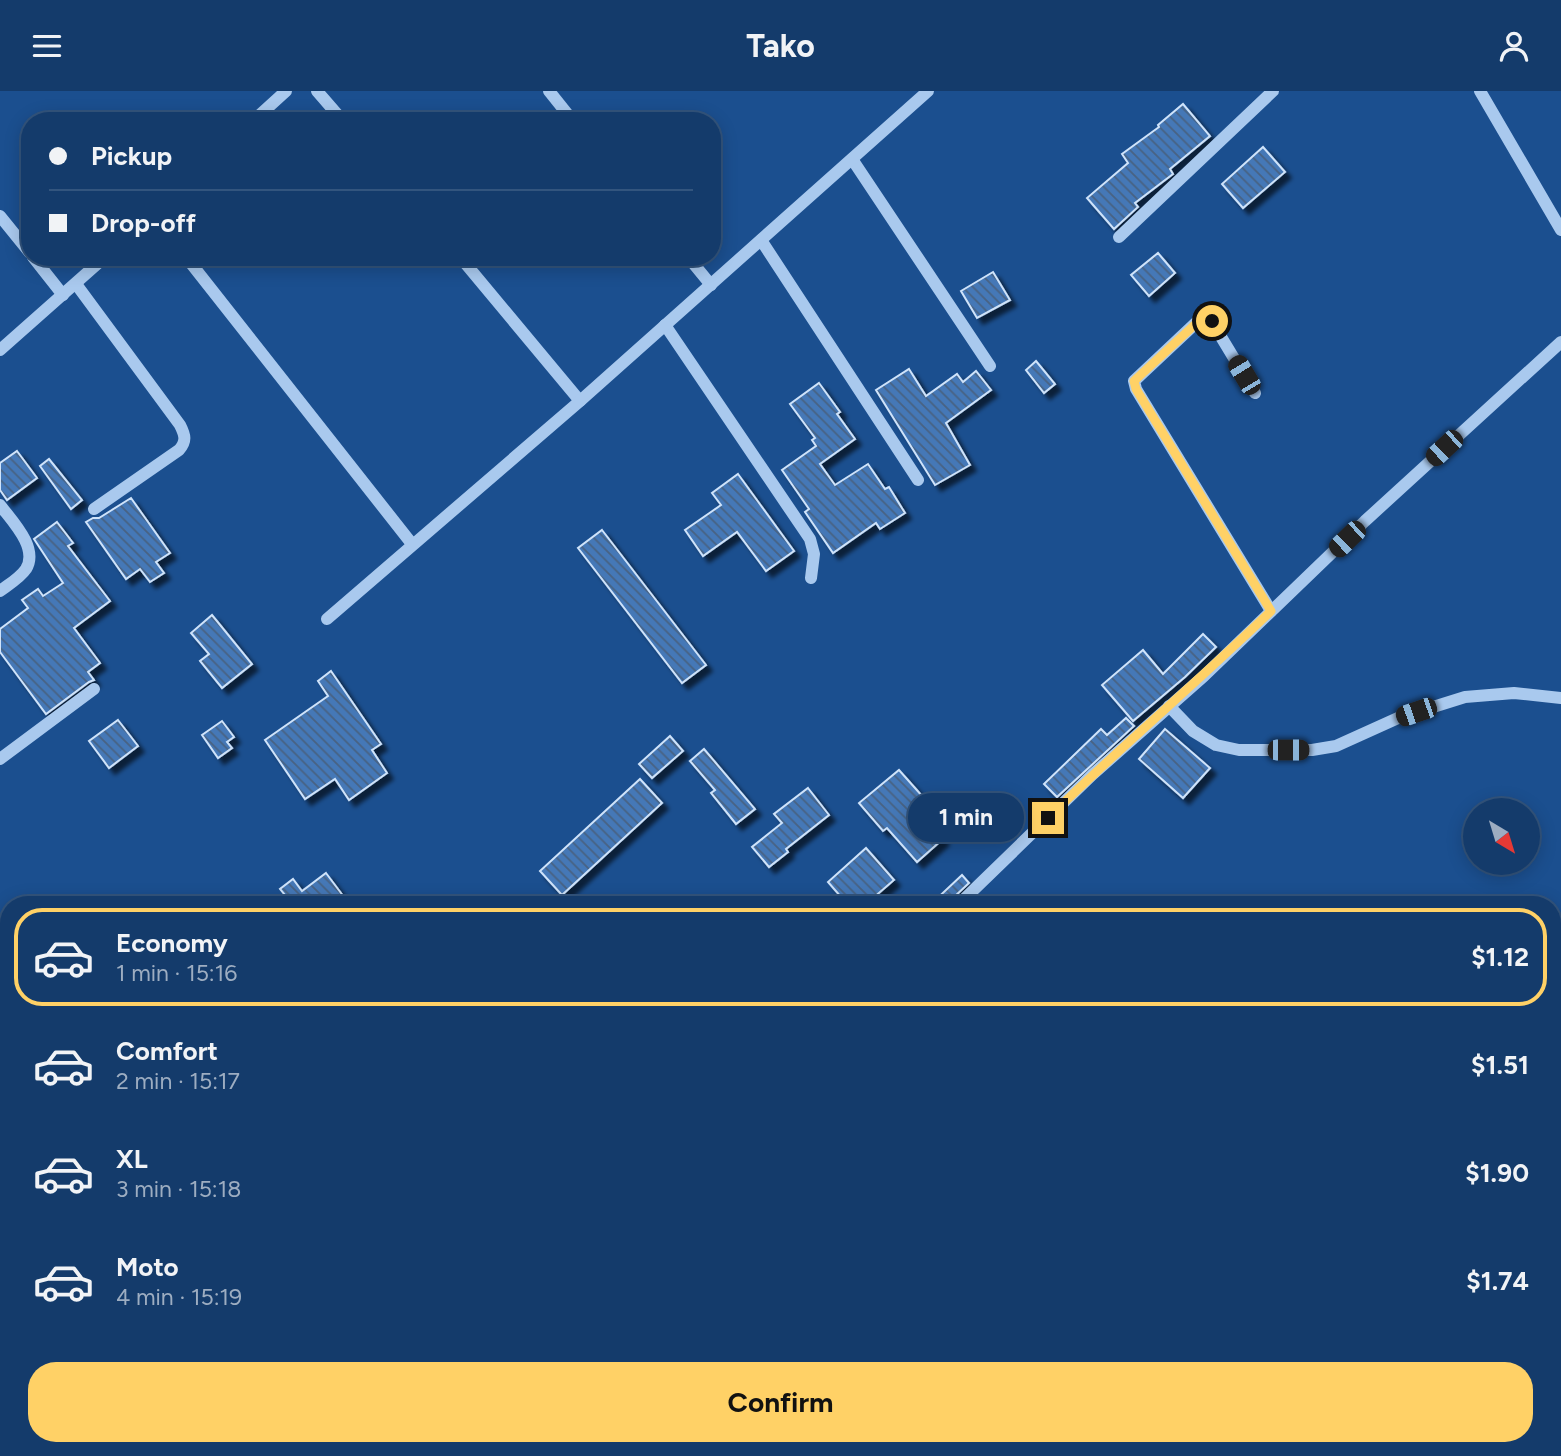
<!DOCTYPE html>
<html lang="en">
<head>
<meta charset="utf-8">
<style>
	:root { --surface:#143b6b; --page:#1d4271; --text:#f1f3f6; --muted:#9dadc1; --line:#33557e; --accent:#ffd166 }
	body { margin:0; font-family:Figtree,sans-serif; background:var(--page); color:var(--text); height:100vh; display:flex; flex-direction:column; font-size:26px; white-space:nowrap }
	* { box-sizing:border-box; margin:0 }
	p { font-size:23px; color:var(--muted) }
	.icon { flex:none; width:38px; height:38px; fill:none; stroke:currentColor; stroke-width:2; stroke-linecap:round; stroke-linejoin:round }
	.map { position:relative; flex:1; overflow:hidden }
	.drawer { position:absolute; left:0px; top:805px; width:1561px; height:560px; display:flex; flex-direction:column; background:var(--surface); border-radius:28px 28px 0 0; box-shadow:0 4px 18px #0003,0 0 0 2px var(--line) }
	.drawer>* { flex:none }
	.top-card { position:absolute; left:21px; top:21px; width:700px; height:154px; border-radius:28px; box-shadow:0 4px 18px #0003,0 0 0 2px var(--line); display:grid; align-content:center; height:154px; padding:0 28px; background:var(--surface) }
	.needle { width:46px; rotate:142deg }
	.controls { position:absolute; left:1463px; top:707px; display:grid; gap:14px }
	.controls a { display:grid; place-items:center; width:77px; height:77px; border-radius:50%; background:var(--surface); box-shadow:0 4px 18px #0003,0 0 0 2px var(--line); font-size:35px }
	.end { position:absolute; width:32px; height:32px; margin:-16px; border:9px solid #ffd166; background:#111; box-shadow:0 0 0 4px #111 }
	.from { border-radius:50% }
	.bubble { position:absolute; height:49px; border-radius:24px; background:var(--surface); box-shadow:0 4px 18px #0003,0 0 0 2px var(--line); font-size:23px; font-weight:700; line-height:49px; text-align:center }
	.car { position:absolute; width:21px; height:42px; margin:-21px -10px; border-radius:9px; box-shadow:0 0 5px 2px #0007; background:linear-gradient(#222 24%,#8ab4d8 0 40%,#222 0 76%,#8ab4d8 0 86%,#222 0) }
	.top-card b { display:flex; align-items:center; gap:24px; height:66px; font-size:26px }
	.top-card b+b { border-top:2px solid var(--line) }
	.top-card i { width:18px; height:18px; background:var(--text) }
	ul { padding:12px 0 0; list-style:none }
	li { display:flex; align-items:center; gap:21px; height:98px; margin:0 14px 10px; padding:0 14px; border:4px solid transparent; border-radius:28px }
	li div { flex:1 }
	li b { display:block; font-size:26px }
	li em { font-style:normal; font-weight:700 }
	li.selected { border-color:var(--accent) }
	li>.icon { width:63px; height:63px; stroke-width:1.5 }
	.action { display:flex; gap:14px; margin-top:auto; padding:14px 28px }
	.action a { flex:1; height:80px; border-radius:28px; background:var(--accent); color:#111; font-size:28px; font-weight:700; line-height:80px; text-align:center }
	header { display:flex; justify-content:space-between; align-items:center; height:91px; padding:0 28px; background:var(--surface); font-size:32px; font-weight:700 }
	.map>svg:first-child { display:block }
</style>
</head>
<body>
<header><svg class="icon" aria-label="menu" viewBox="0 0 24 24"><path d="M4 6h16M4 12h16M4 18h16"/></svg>Tako<svg class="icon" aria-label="person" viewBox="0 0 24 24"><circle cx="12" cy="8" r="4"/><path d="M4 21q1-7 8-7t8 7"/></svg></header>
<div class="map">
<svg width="1561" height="1365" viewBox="0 0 1561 1365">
	<defs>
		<pattern id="building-back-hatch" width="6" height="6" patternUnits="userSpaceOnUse" patternTransform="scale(1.75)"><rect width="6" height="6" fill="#4478b7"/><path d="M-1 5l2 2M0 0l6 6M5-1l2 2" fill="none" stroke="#486282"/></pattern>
		<filter id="shadow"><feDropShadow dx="6" dy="6" stdDeviation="2" flood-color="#0009"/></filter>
	</defs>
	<rect width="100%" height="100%" fill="#1b4f8f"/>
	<!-- building -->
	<g fill="url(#building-back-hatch)" stroke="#cfe3fa" stroke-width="2" filter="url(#shadow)">
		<polygon points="1183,13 1210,45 1170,78 1173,83 1135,112 1138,116 1114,138 1087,107 1128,72 1122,63 1159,36 1158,34"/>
		<polygon points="1263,56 1285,81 1243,117 1222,93"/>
		<polygon points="1158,162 1175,182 1149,205 1131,184"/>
		<polygon points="993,181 1010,209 977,227 961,200"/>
		<polygon points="1036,270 1055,293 1044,302 1026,279"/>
		<polygon points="909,278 926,305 957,283 963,291 976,280 991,299 946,332 970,374 935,394 876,299"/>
		<polygon points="819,292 840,321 837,323 855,348 820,373 835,394 868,373 885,398 889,396 905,422 880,438 876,432 833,462 805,421 809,418 782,379 816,355 812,349 815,347 790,313"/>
		<polygon points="17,360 37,387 7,409 0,399 0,372"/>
		<polygon points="49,368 82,409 71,418 40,375"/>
		<polygon points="738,383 794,460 766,480 737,441 703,465 685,439 721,414 712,402"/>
		<polygon points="131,407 170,462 156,471 164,482 150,491 140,478 126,488 86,431 93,427 99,427"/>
		<polygon points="57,431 73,452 68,455 110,510 74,537 100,572 88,581 94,589 89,591 46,623 0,561 0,538 28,517 22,509 38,498 43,505 63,492 34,448"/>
		<polygon points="602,439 706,574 682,592 578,457"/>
		<polygon points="212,524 252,573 222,597 200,570 209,563 191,542"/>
		<polygon points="1203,543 1216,556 1185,586 1133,630 1102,594 1143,559 1163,583"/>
		<polygon points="331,580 381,653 372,659 387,682 349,709 335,688 305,708 265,649 328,605 318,590"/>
		<polygon points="1126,627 1134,635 1057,706 1044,693 1101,638 1107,644"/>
		<polygon points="118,629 138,655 109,677 89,650"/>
		<polygon points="222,630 234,646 227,651 232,657 218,667 202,644"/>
		<polygon points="1165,638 1210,677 1183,707 1139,668"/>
		<polygon points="670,645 683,660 652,687 639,673"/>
		<polygon points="704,658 755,718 736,733 711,702 715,699 690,670"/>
		<polygon points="899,679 923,706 913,714 943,748 917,771 887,737 883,740 859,712"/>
		<polygon points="640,688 662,712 562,804 540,780"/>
		<polygon points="808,697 829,724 786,758 788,761 769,776 752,756 782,732 774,723"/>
		<polygon points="866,757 894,789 865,814 848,814 828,791"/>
		<polygon points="326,782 344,806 335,814 293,814 280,798 293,788 302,800"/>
		<polygon points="962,784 969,792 952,808 949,813 930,814"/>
	</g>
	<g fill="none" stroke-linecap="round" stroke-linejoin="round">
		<!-- minor -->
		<g stroke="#a9c9ee" stroke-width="12">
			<polyline points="317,0 343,30"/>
			<polyline points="549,0 573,30"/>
			<polyline points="1480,0 1561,139"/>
			<polyline points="253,30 286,0"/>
			<polyline points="852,68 990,275"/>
			<polyline points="0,125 30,162"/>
			<polyline points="1119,146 1273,0"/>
			<polyline points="761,149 918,389"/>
			<polyline points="33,166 63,204"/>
			<polyline points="186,166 412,453"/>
			<polyline points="460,166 580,310"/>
			<polyline points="688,166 711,194"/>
			<path d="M76,193L180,334C185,344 187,350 179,359L94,418"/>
			<polyline points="665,234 810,448 814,463 811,487"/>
			<polyline points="0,259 105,166"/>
			<polyline points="1255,302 1209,226 1203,226 1199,229 1134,290 1136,298 1271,520"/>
			<path d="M0,414C12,430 39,457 26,478C20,487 8,494 0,500"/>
			<polyline points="327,528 580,310 928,0"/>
			<polyline points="1169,615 1193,640 1216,654 1239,659 1312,659 1336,655 1398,627 1465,606 1514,602 1561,607"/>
			<polyline points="0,668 94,598"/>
			<polyline points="958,814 1093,683 1204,585 1365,430 1561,251"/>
			<polyline points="1552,938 1561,951"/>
			<polyline points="1552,1052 1561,1046"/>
			<polyline points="1552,1212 1559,1221"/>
			<polyline points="1322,1356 1328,1365"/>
			<polyline points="1349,1365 1362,1356"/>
		</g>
	</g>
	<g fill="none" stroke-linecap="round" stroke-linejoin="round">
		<!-- route -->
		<path stroke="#ffd166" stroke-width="9" d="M1048,727C1120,656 1198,591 1271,520L1136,298L1134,290L1203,226H1209L1212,230"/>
	</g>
</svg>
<div class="controls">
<a><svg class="needle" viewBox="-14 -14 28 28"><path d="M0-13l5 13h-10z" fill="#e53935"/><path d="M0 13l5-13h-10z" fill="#9dadc1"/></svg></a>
</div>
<i class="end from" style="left:1212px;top:230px"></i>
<i class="end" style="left:1048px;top:727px"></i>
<div class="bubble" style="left:908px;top:702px;width:116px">1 min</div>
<i class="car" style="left:1244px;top:284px;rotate:329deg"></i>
<i class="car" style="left:1444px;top:357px;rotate:227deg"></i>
<i class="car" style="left:1347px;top:448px;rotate:226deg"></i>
<i class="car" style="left:1416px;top:621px;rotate:251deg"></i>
<i class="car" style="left:1288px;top:659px;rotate:90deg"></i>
<div class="top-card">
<b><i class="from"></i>Pickup</b>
<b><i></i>Drop-off</b>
</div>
<section class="drawer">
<ul>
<li class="selected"><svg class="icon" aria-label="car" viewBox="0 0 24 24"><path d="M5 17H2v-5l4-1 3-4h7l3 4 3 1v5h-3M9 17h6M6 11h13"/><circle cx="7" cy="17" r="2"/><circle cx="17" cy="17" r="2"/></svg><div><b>Economy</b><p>1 min · 15:16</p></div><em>$1.12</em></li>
<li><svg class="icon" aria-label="car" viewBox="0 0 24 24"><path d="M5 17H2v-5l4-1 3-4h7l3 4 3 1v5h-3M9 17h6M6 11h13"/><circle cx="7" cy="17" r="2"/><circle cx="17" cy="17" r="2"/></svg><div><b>Comfort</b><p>2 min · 15:17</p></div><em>$1.51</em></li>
<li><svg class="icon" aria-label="car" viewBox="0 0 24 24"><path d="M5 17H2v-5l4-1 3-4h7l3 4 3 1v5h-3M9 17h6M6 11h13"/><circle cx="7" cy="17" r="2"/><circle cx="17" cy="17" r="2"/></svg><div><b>XL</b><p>3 min · 15:18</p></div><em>$1.90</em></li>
<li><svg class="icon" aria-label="car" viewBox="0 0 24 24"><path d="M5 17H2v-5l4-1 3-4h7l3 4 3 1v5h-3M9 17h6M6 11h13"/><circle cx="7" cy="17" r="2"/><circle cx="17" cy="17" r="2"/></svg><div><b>Moto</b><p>4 min · 15:19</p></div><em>$1.74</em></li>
</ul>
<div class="action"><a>Confirm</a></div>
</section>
</div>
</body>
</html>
